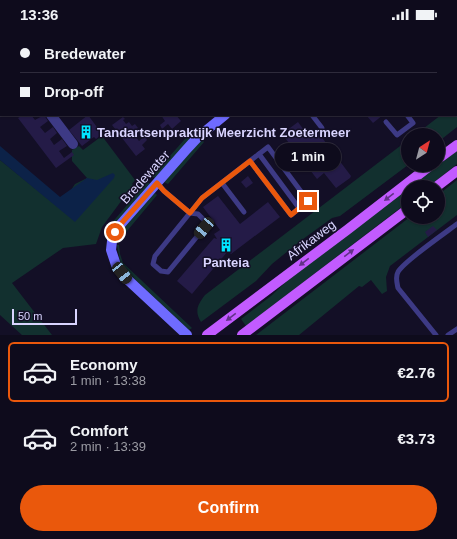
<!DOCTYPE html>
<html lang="en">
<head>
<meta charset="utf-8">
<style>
	:root { --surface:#0e0b1c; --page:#1c1929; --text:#f1f3f6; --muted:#9b9ba3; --line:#2e2b3b; --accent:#ea580c }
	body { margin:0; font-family:Arial,sans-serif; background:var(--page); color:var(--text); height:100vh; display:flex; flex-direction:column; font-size:15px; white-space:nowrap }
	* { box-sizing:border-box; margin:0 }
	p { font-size:13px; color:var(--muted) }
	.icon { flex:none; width:22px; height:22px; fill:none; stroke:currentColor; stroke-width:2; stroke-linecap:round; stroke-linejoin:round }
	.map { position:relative; height:307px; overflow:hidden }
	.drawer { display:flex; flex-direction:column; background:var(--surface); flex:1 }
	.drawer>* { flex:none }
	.hud { position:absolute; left:0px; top:0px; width:457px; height:88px; box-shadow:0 1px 3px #0004,0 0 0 1px var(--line); display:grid; align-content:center; height:88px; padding:0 20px; background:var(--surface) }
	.needle { width:26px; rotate:36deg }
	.controls { position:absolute; left:401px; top:100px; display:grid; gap:8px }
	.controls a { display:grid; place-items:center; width:44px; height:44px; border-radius:50%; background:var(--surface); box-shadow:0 1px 3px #0004,0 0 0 1px var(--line); font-size:20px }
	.scale { position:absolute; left:12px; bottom:10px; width:65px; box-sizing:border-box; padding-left:4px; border:2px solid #d9d4ff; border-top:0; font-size:11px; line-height:14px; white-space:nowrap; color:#d9d4ff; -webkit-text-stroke:3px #130f26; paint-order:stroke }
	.end { position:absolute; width:18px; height:18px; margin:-9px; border:5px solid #ea580c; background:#fff; box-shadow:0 0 0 2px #fff }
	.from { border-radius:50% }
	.bubble { position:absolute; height:28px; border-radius:14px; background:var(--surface); box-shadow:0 1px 3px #0004,0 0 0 1px var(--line); font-size:13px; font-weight:700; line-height:28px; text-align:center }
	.car { position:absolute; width:12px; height:24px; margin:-12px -6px; border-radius:5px; box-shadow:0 0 3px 1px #0007; background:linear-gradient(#222 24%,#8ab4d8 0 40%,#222 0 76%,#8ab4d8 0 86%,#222 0) }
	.hud b { display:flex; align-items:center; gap:14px; height:38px; font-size:15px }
	.hud b+b { border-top:1px solid var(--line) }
	.hud i { width:10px; height:10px; background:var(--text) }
	ul { padding:7px 0 0; list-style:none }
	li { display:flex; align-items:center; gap:12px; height:60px; margin:0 8px 6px; padding:0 12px; border:2px solid transparent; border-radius:6px }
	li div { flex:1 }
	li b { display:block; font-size:15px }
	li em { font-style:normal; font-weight:700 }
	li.current { border-color:var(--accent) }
	li>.icon { width:36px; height:36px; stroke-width:1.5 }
	.primary-button { display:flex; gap:8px; margin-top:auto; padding:8px 20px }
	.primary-button a { flex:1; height:46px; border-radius:24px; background:var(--accent); color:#fff; font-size:16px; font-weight:700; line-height:46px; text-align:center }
	.status { display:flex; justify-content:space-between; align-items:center; height:28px; padding:0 20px; background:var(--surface); direction:ltr }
	.status svg { height:11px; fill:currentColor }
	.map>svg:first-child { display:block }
</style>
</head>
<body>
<div class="status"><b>13:36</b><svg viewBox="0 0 49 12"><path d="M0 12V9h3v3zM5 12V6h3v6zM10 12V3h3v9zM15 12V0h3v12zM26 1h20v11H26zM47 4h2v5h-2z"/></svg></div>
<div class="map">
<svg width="457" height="307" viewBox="0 0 457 307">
	<rect width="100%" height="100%" fill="#130f26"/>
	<!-- green -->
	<g fill="#12302f">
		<polygon points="457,75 457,99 438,114 438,107 415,107 441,87 456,87"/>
		<polygon points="193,102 196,105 156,151 152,148"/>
		<polygon points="102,108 135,152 132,156 133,157 102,199 96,216 63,220 12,255 52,307 22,307 0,287 0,132 59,180 75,156 87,150 72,133 72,122 79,118 83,122"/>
		<polygon points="202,111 204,114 168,156 164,154"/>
		<path d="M408,112V137L340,188L332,190L299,214L272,236L256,253L201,294C194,283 198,276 205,267Z"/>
		<polygon points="457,123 457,136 428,159 410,159"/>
		<polygon points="457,152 457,187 390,238 386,249 387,263 382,266 371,252 362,259 359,258 299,307 256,307 410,189 438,189 438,167"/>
		<polygon points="147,154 151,156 110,209 106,207 110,197"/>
		<polygon points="408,161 408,174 246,298 241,291 271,268 287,253"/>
		<polygon points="155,165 157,167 127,203 121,212 117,211 123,201"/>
		<polygon points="117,217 119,217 120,226 123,235 192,300 189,302 124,241 120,233"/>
	</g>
	<!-- water -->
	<polygon fill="#0c2248" points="0,118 60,169 87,150 97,152 113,145 115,147 114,150 75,194 0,132"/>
	<!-- building -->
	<g fill="#241b47">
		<polygon points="23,87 31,87 35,92 44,87 48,93 40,99 45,105 53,99 57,105 50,111 54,117 62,111 65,115 67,118 59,123 64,130 72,124 74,127 56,140 18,90"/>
		<polygon points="88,87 102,106 96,111 94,109 82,118 69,102"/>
		<polygon points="161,87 176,87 181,93 172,101 168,96 162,101 160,97 165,93"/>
		<polygon points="366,87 383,87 373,95"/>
		<polygon points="123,89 125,91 123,92 126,96 129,94 132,98 135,96 138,100 132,104 139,113 145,108 147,112 142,117 145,121 136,128 112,97"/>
		<polygon points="298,94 309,109 317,103 351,148 350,150 336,160 324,145 317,151 282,106"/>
		<polygon points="248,148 253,155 246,160 241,154"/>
		<polygon points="218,168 240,196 268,174 280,189 231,226 228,223 192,266 177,253 214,210 217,211 214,206 220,202 223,206 203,179"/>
		<polygon points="433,198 437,202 428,209 425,204"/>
	</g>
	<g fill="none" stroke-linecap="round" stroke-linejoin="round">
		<!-- lane -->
		<g stroke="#3d3a85" stroke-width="5">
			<polyline points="456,64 457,63"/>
			<polyline points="312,87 322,100"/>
			<polyline points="386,94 397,107 413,95 407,87"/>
			<polyline points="259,126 299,180"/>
			<polyline points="157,155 164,163 190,185 198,186 205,193 204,200 168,244 161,243 153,236 155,228 202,170 268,119 308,173 291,187 250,133"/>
			<polyline points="222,155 244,184"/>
			<path d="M436,307L398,260C397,255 395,249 398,244C403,234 445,205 457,196"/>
			<polyline points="448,307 457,301"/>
		</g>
		<!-- street -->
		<g stroke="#3d3a85" stroke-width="10">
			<polyline points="143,0 144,1"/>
			<polyline points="237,0 238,1"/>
			<polyline points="169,1 172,0"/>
			<polyline points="0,41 1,42"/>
			<polyline points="51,87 73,116"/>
		</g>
		<!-- secondary -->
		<g stroke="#6f6bff" stroke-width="10">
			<polyline points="366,1 368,0"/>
			<polyline points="187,307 128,252 116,237 111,222 112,213 120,197 186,122 197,110 225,87"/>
		</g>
		<!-- primary -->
		<g stroke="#c25bff" stroke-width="10">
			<polyline points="438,131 457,117"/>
			<polyline points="436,159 457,143"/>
			<polyline points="207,307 347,202 431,137"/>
			<polyline points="242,307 408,181"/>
		</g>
	</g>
	<!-- one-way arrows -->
	<defs><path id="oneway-solid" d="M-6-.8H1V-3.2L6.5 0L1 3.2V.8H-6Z"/></defs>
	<g fill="#623188">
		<use href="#oneway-solid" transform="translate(389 169) rotate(142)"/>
		<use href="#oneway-solid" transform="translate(349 225) rotate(-37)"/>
		<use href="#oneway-solid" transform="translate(304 234) rotate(143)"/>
		<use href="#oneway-solid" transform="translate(231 289) rotate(143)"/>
	</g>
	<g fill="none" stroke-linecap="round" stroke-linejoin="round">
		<!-- route -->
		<polyline stroke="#ea580c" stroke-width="5" points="115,204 120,197 157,155 164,163 190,185 202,170 250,133 291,187 308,173"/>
	</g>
	<!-- icons -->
	<defs>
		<g id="building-bare" transform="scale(1.08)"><path d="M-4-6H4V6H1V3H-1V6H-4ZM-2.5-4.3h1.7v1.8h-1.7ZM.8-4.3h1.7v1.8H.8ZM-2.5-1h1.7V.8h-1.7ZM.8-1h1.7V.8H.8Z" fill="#00e5ff" stroke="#130f26" stroke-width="2.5" paint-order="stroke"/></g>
	</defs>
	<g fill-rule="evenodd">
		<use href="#building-bare" x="86" y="104"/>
		<use href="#building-bare" x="226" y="217"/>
	</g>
	<g text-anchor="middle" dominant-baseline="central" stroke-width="3" stroke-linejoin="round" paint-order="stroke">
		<!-- poi labels -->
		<g font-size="13" font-weight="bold" fill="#d9d4ff" stroke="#130f26" text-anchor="start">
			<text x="97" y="104">Tandartsenpraktijk Meerzicht Zoetermeer</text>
			<text x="226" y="234" text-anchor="middle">Panteia</text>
		</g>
		<!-- street labels -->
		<g font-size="13" fill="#d9d4ff" stroke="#130f26">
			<text transform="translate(145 149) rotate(-48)">Bredewater</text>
			<text transform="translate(311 212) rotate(-37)">Afrikaweg</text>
		</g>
	</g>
</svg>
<div class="controls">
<a><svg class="needle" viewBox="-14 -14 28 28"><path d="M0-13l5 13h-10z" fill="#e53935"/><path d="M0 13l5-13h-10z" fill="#9b9ba3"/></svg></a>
<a><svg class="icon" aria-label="locate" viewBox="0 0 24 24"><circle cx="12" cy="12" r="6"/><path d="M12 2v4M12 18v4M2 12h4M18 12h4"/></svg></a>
</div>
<div class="scale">50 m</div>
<i class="end from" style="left:115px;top:204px"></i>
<i class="end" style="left:308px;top:173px"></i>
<div class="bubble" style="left:275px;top:115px;width:66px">1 min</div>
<i class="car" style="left:204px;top:200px;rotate:220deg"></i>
<i class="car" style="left:122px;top:245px;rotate:142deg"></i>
<div class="hud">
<b><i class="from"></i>Bredewater</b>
<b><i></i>Drop-off</b>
</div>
</div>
<section class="drawer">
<ul>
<li class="current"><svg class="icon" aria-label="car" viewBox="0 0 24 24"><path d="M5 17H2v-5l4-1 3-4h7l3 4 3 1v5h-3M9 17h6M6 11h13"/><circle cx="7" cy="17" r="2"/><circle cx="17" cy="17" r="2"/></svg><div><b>Economy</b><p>1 min · 13:38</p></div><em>€2.76</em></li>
<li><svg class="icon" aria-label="car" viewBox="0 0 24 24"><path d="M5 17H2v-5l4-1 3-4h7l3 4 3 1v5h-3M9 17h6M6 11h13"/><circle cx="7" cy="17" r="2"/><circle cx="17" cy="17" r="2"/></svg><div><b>Comfort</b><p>2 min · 13:39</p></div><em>€3.73</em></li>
</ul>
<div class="primary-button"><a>Confirm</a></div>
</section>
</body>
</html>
